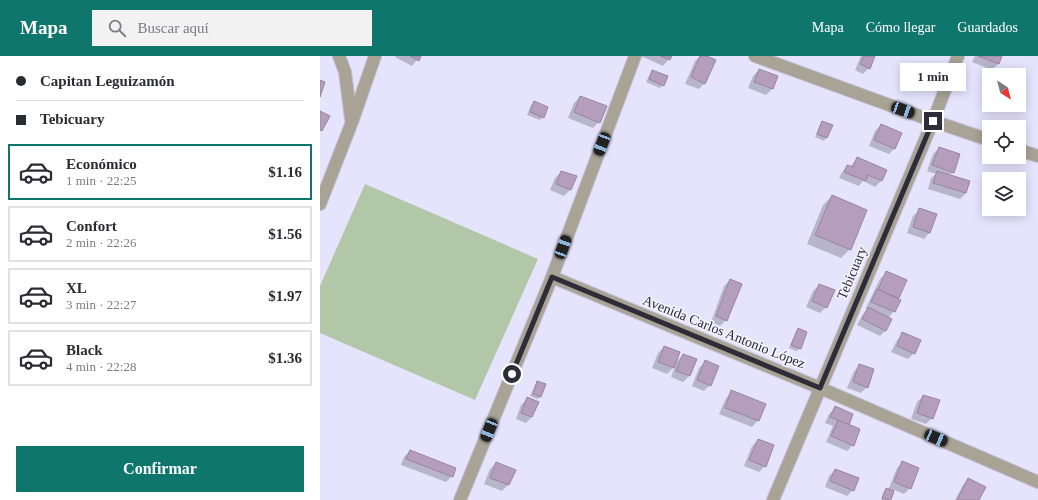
<!DOCTYPE html>
<html lang="es">
<head>
<meta charset="utf-8">
<style>
	:root { --surface:#fff; --page:#f2f2f3; --text:#2b2b33; --muted:#7c7c81; --line:#e1e1e2; --accent:#0f766e }
	body { margin:0; font-family:"Times New Roman",serif; background:var(--page); color:var(--text); height:100vh; display:flex; flex-direction:column; font-size:15px; white-space:nowrap }
	* { box-sizing:border-box; margin:0 }
	p { font-size:13px; color:var(--muted) }
	.icon { flex:none; width:22px; height:22px; fill:none; stroke:currentColor; stroke-width:2; stroke-linecap:round; stroke-linejoin:round }
	.map { position:relative; flex:1; overflow:hidden }
	.side { display:flex; flex-direction:column; background:var(--surface); width:320px }
	.side>* { flex:none }
	.banner { display:grid; align-content:center; height:88px; padding:0 16px; background:var(--surface) }
	.needle { width:26px; rotate:144deg }
	.fabs { position:absolute; left:662px; top:12px; display:grid; gap:8px }
	.fabs a { display:grid; place-items:center; width:44px; height:44px; border-radius:0px; background:var(--surface); box-shadow:0 2px 10px #0003; font-size:20px }
	.end { position:absolute; width:18px; height:18px; margin:-9px; border:5px solid #2e2c38; background:#fff; box-shadow:0 0 0 2px #fff }
	.from { border-radius:50% }
	.bubble { position:absolute; height:28px; border-radius:0px; background:var(--surface); box-shadow:0 2px 10px #0003; font-size:13px; font-weight:700; line-height:28px; text-align:center }
	.car { position:absolute; width:12px; height:24px; margin:-12px -6px; border-radius:5px; box-shadow:0 0 3px 1px #0007; background:linear-gradient(#222 24%,#8ab4d8 0 40%,#222 0 76%,#8ab4d8 0 86%,#222 0) }
	.banner b { display:flex; align-items:center; gap:14px; height:38px; font-size:15px }
	.banner b+b { border-top:1px solid var(--line) }
	.banner i { width:10px; height:10px; background:var(--text) }
	ul { padding:0; list-style:none }
	li { display:flex; align-items:center; gap:12px; height:56px; margin:0 8px 6px; padding:0 8px; border:2px solid var(--line); border-radius:0px }
	li div { flex:1 }
	li b { display:block; font-size:15px }
	li em { font-style:normal; font-weight:700 }
	li.active { border-color:var(--accent) }
	li>.icon { width:36px; height:36px; stroke-width:1.5 }
	.action { display:flex; gap:8px; margin-top:auto; padding:8px 16px }
	.action a { flex:1; height:46px; border-radius:0px; background:var(--accent); color:#fff; font-size:16px; font-weight:700; line-height:46px; text-align:center }
	header { display:flex; align-items:center; gap:24px; box-sizing:border-box; height:56px; padding:0 20px; background:var(--accent); color:#fff }
	header strong { font-size:19px }
	nav { display:flex; gap:22px; margin-inline-start:auto; font-size:14px }
	.search { width:280px; height:36px; background:var(--page); display:flex; align-items:center; gap:10px; box-sizing:border-box; padding:0 14px; border-radius:0px; color:var(--muted); font-size:15px }
	main { display:flex; flex:1; min-height:0 }
	.map>svg:first-child { display:block }
</style>
</head>
<body>
<header>
<strong>Mapa</strong>
<div class="search"><svg class="icon" aria-label="search" viewBox="0 0 24 24"><circle cx="10" cy="10" r="6"/><path d="M15 15l6 6"/></svg>Buscar aquí</div>
<nav><a>Mapa</a><a>Cómo llegar</a><a>Guardados</a></nav>
</header>
<main>
<section class="side">
<div class="banner">
<b><i class="from"></i>Capitan Leguizamón</b>
<b><i></i>Tebicuary</b>
</div>
<ul>
<li class="active"><svg class="icon" aria-label="car" viewBox="0 0 24 24"><path d="M5 17H2v-5l4-1 3-4h7l3 4 3 1v5h-3M9 17h6M6 11h13"/><circle cx="7" cy="17" r="2"/><circle cx="17" cy="17" r="2"/></svg><div><b>Económico</b><p>1 min · 22:25</p></div><em>$1.16</em></li>
<li><svg class="icon" aria-label="car" viewBox="0 0 24 24"><path d="M5 17H2v-5l4-1 3-4h7l3 4 3 1v5h-3M9 17h6M6 11h13"/><circle cx="7" cy="17" r="2"/><circle cx="17" cy="17" r="2"/></svg><div><b>Confort</b><p>2 min · 22:26</p></div><em>$1.56</em></li>
<li><svg class="icon" aria-label="car" viewBox="0 0 24 24"><path d="M5 17H2v-5l4-1 3-4h7l3 4 3 1v5h-3M9 17h6M6 11h13"/><circle cx="7" cy="17" r="2"/><circle cx="17" cy="17" r="2"/></svg><div><b>XL</b><p>3 min · 22:27</p></div><em>$1.97</em></li>
<li><svg class="icon" aria-label="car" viewBox="0 0 24 24"><path d="M5 17H2v-5l4-1 3-4h7l3 4 3 1v5h-3M9 17h6M6 11h13"/><circle cx="7" cy="17" r="2"/><circle cx="17" cy="17" r="2"/></svg><div><b>Black</b><p>4 min · 22:28</p></div><em>$1.36</em></li>
</ul>
<div class="action"><a>Confirmar</a></div>
</section>
<div class="map">
<svg width="718" height="444" viewBox="0 0 718 444">
	<rect width="100%" height="100%" fill="#e6e3fd"/>
	<!-- green -->
	<polygon fill="#b1c7a7" points="45,128 218,203 155,344 0,277 0,230"/>
	<!-- shadow -->
	<g fill="#0003">
		<polygon points="76,0 100,0 92,10 75,1"/>
		<polygon points="321,0 351,0 349,3 343,10"/>
		<polygon points="380,0 384,0 385,27 379,33 365,28 375,5"/>
		<polygon points="541,0 554,0 549,12 543,18 535,14"/>
		<polygon points="655,0 681,0 678,8 672,14 652,6"/>
		<polygon points="439,14 457,21 452,33 446,39 428,32 433,20"/>
		<polygon points="333,15 343,29 340,32 326,26 330,18"/>
		<polygon points="260,41 279,66 273,72 248,62 254,47"/>
		<polygon points="214,46 223,61 220,64 207,59 211,49"/>
		<polygon points="503,66 512,70 506,82 504,85 495,81 500,69"/>
		<polygon points="561,69 575,92 569,98 549,90 555,75"/>
		<polygon points="619,92 633,116 629,120 646,137 640,143 608,133 611,122 616,118 607,115 613,98"/>
		<polygon points="537,102 561,125 555,131 543,125 539,130 519,122 522,116 528,110 530,111"/>
		<polygon points="241,116 250,134 244,140 230,134 235,122"/>
		<polygon points="512,140 530,193 521,202 487,188 503,149"/>
		<polygon points="599,154 610,176 604,183 587,177 593,160"/>
		<polygon points="566,217 585,225 578,243 574,255 568,262 566,274 560,280 537,269 543,258 548,253 546,252 560,223"/>
		<polygon points="410,224 406,264 400,270 391,266 404,230"/>
		<polygon points="499,229 506,251 500,257 486,251 493,235"/>
		<polygon points="478,274 480,292 477,295 469,292 476,276"/>
		<polygon points="583,278 594,297 588,303 571,296 577,284"/>
		<polygon points="344,291 355,307 363,299 369,320 363,326 351,321 355,310 347,318 332,312 338,297"/>
		<polygon points="385,306 390,329 384,335 372,330 379,312"/>
		<polygon points="540,309 547,331 541,337 527,332 534,315"/>
		<polygon points="218,326 221,340 218,343 210,340 215,329"/>
		<polygon points="412,336 438,364 432,371 399,358 406,342"/>
		<polygon points="603,340 612,362 606,368 591,363 597,346"/>
		<polygon points="207,343 217,346 212,361 206,367 196,363 201,349"/>
		<polygon points="515,352 528,369 533,389 527,395 506,386 513,370 505,367 509,358"/>
		<polygon points="438,384 445,410 439,416 424,410 432,390"/>
		<polygon points="90,395 132,420 126,426 81,409 84,401"/>
		<polygon points="583,406 590,432 584,438 574,434 570,444 561,444 564,436 568,434 577,412"/>
		<polygon points="176,407 188,429 182,435 164,428 170,413"/>
		<polygon points="515,414 533,434 527,440 505,431 509,420"/>
		<polygon points="649,423 658,444 635,444 643,429"/>
	</g>
	<!-- building -->
	<g fill="#b49dbd" stroke="#98859f">
		<polygon points="90,0 101,0 99,5"/>
		<polygon points="340,0 352,0 350,4"/>
		<polygon points="380,0 387,0 396,4 385,28 371,21"/>
		<polygon points="544,0 555,0 550,13 540,8"/>
		<polygon points="658,0 682,0 679,8"/>
		<polygon points="439,13 458,20 453,33 434,26"/>
		<polygon points="332,14 348,20 344,30 329,23"/>
		<polygon points="0,24 5,26 0,41"/>
		<polygon points="260,40 287,50 280,67 254,56"/>
		<polygon points="214,45 228,51 224,62 210,56"/>
		<polygon points="0,55 10,60 2,75 0,74"/>
		<polygon points="502,65 513,69 507,82 497,78"/>
		<polygon points="561,68 582,77 575,93 554,84"/>
		<polygon points="619,91 640,98 634,117 612,109"/>
		<polygon points="537,101 567,114 562,125 548,119 546,125 524,116 527,109 533,111"/>
		<polygon points="241,115 257,120 251,134 236,128"/>
		<polygon points="617,115 650,125 646,137 613,127"/>
		<polygon points="512,139 547,154 531,194 495,179"/>
		<polygon points="599,152 617,158 610,177 593,171"/>
		<polygon points="566,215 587,224 579,242 558,234"/>
		<polygon points="410,223 422,228 407,265 396,260"/>
		<polygon points="499,228 515,234 507,252 492,245"/>
		<polygon points="557,233 581,244 575,256 551,246"/>
		<polygon points="548,251 572,263 566,275 542,263"/>
		<polygon points="478,272 487,276 481,293 471,289"/>
		<polygon points="582,276 601,284 595,298 577,290"/>
		<polygon points="344,290 360,296 354,312 338,306"/>
		<polygon points="363,298 377,303 370,320 356,315"/>
		<polygon points="385,304 399,310 391,330 377,324"/>
		<polygon points="539,308 554,313 548,332 533,326"/>
		<polygon points="217,325 226,328 221,341 213,338"/>
		<polygon points="411,334 446,348 439,365 405,352"/>
		<polygon points="603,339 620,344 613,363 597,357"/>
		<polygon points="207,341 219,346 212,361 201,357"/>
		<polygon points="515,350 533,358 529,369 510,361"/>
		<polygon points="518,364 540,373 534,390 511,380"/>
		<polygon points="438,383 454,389 446,411 429,404"/>
		<polygon points="90,394 136,412 133,421 86,403"/>
		<polygon points="582,405 599,412 591,433 574,426"/>
		<polygon points="176,406 196,414 189,429 170,422"/>
		<polygon points="515,413 539,422 534,435 510,425"/>
		<polygon points="648,422 666,431 659,444 637,444"/>
		<polygon points="566,432 574,435 571,444 562,442"/>
	</g>
	<g fill="none" stroke-linecap="round" stroke-linejoin="round">
		<!-- minor casing -->
		<g stroke="#c1bed6" stroke-width="14">
			<g id="minor">
				<polyline points="19,0 25,16 31,63"/>
				<polyline points="435,0 613,65 669,84"/>
				<polyline points="699,94 718,100"/>
				<polyline points="0,148 32,66 55,0"/>
				<polyline points="232,221 500,332 718,426"/>
				<polyline points="140,444 232,221 315,0"/>
				<polyline points="453,444 613,65 638,0"/>
			</g>
		</g>
		<!-- minor -->
		<use href="#minor" stroke="#a9a396" stroke-width="12"/>
	</g>
	<g fill="none" stroke-linecap="round" stroke-linejoin="round">
		<!-- route -->
		<polyline stroke="#2e2c38" stroke-width="5" points="192,318 232,221 500,332 613,65"/>
	</g>
	<g text-anchor="middle" dominant-baseline="central" stroke-width="3.5" stroke-linejoin="round" paint-order="stroke">
		<!-- street labels -->
		<g font-size="14" fill="#2e2c38" stroke="#f3f2ff">
			<text transform="translate(532 217) rotate(-67)">Tebicuary</text>
			<text transform="translate(404 276) rotate(22)">Avenida Carlos Antonio López</text>
		</g>
	</g>
</svg>
<div class="fabs">
<a><svg class="needle" viewBox="-14 -14 28 28"><path d="M0-13l5 13h-10z" fill="#e53935"/><path d="M0 13l5-13h-10z" fill="#7c7c81"/></svg></a>
<a><svg class="icon" aria-label="locate" viewBox="0 0 24 24"><circle cx="12" cy="12" r="6"/><path d="M12 2v4M12 18v4M2 12h4M18 12h4"/></svg></a>
<a><svg class="icon" aria-label="layers" viewBox="0 0 24 24"><path d="M12 4l9 5-9 5-9-5zM3 14l9 5 9-5"/></svg></a>
</div>
<i class="end from" style="left:192px;top:318px"></i>
<i class="end" style="left:613px;top:65px"></i>
<div class="bubble" style="left:580px;top:7px;width:66px">1 min</div>
<i class="car" style="left:583px;top:54px;rotate:110deg"></i>
<i class="car" style="left:282px;top:88px;rotate:201deg"></i>
<i class="car" style="left:243px;top:191px;rotate:20deg"></i>
<i class="car" style="left:169px;top:374px;rotate:202deg"></i>
<i class="car" style="left:616px;top:382px;rotate:113deg"></i>
</div>
</main>
</body>
</html>
